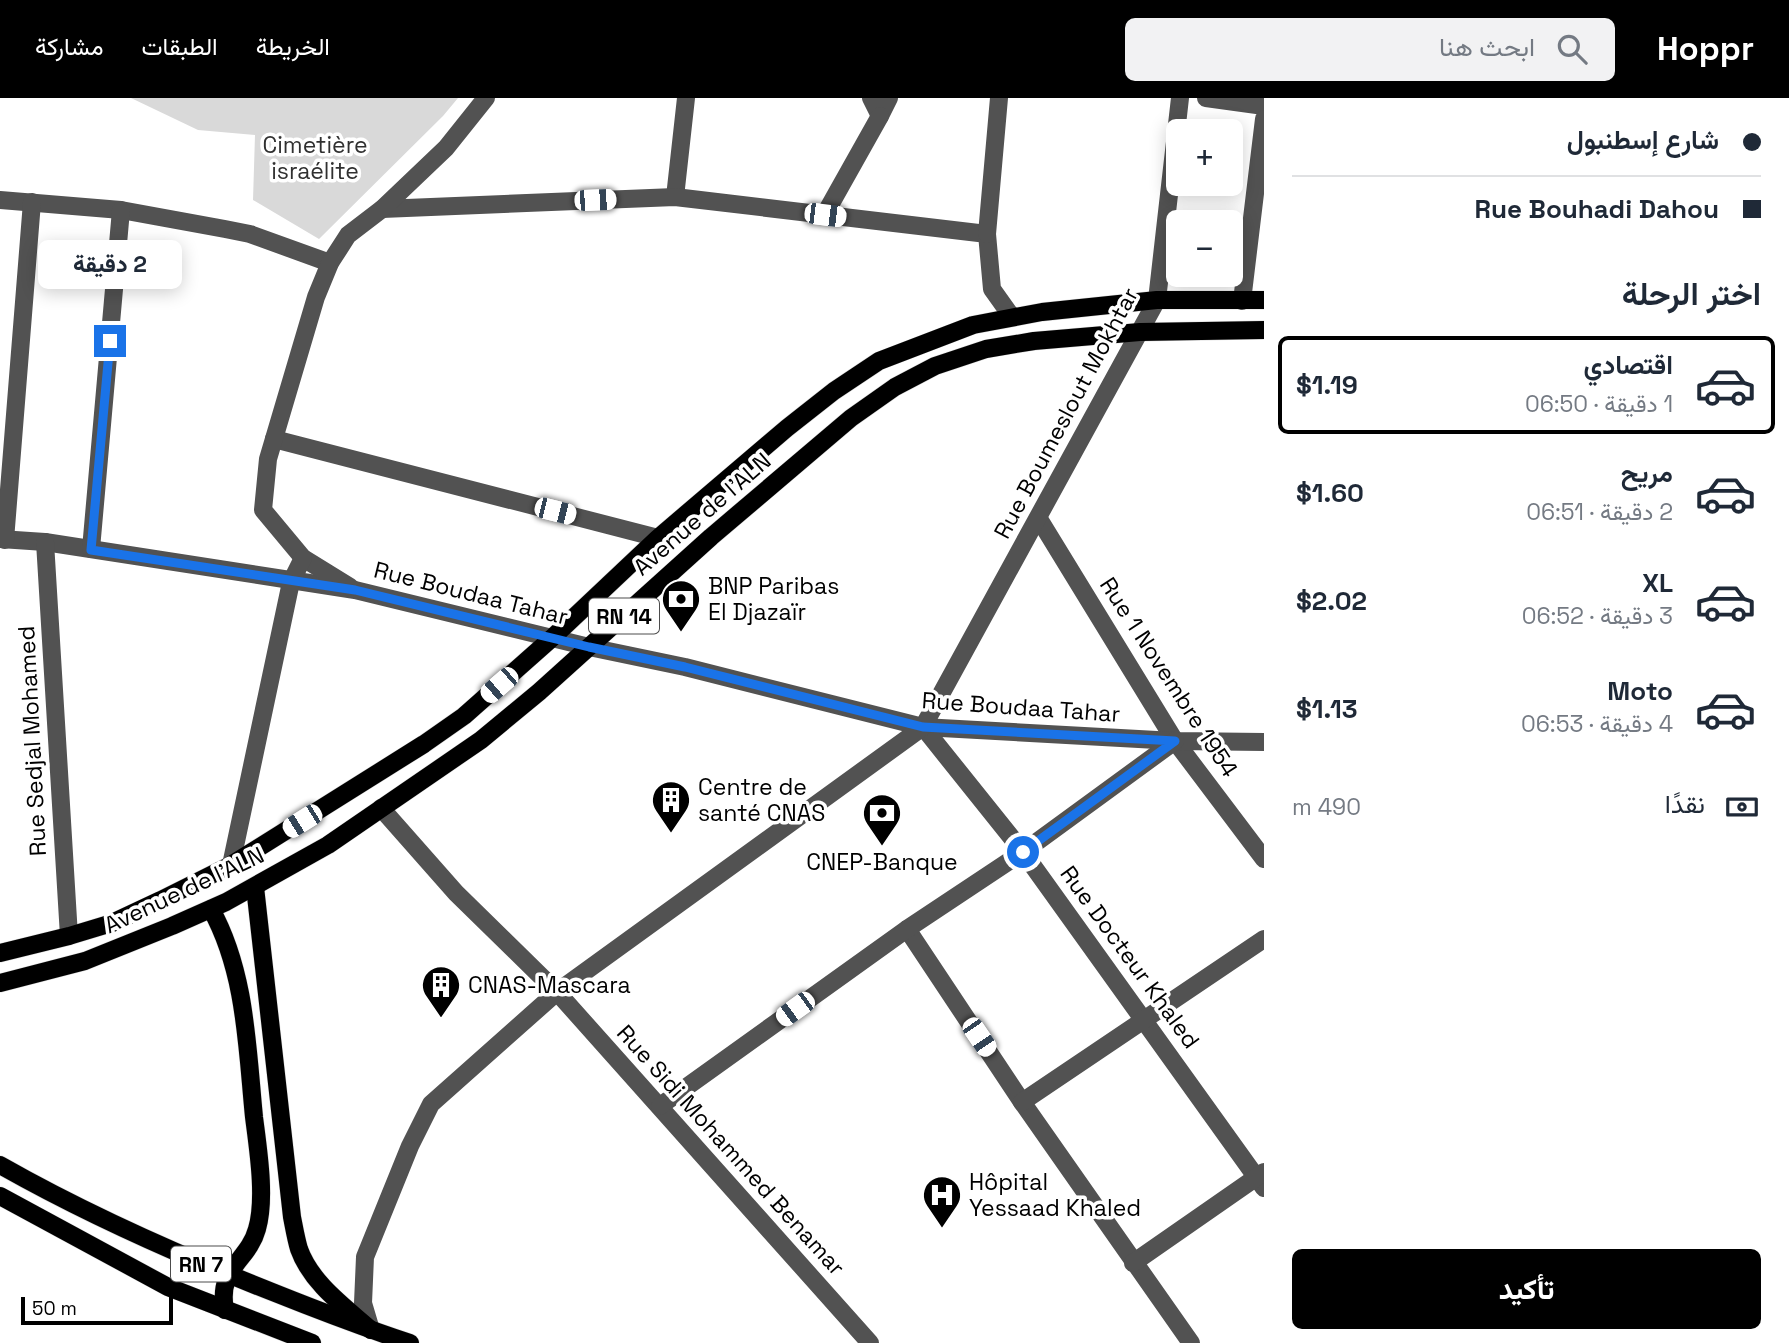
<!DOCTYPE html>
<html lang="ar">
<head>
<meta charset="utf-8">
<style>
	:root { --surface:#fff; --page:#f2f2f3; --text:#1f2937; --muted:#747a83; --line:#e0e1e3; --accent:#000 }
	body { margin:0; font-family:"Space Grotesk",Vazirmatn,sans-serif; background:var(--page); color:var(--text); direction:rtl; height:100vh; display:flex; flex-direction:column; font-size:26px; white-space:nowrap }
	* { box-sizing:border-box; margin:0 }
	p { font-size:23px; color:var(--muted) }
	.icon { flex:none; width:38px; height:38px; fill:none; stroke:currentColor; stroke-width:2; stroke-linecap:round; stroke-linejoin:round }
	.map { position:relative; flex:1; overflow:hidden; direction:ltr }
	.details { display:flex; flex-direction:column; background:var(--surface); width:525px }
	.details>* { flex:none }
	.top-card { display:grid; align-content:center; height:154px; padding:0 28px; background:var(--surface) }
	.buttons { position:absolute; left:1166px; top:21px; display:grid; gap:14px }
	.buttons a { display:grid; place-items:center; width:77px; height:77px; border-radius:10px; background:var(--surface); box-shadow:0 4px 18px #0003; font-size:35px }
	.scale { position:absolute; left:21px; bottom:18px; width:152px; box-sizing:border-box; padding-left:7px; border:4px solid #000; border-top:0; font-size:19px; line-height:24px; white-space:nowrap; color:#000; -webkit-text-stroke:5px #fff; paint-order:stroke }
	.end { position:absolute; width:32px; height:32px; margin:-16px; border:9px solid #1a73e8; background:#fff; box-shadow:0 0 0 4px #fff }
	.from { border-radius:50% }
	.bubble { position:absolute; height:49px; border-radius:10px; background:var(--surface); box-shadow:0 4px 18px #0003; font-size:23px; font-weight:800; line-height:49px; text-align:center; direction:rtl }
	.car { position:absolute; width:21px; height:42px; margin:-21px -10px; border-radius:9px; box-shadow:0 0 5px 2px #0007; background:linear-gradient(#fff 24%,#345 0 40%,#fff 0 76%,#345 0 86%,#fff 0) }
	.top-card b { display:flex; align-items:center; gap:24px; height:66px; font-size:26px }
	.top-card b+b { border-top:2px solid var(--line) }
	.top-card i { width:18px; height:18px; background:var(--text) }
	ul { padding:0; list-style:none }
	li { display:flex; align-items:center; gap:21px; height:98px; margin:0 14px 10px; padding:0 14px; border:4px solid transparent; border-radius:10px }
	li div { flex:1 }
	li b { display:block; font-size:26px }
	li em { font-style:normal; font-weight:800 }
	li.selected { border-color:var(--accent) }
	li>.icon { width:63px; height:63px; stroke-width:1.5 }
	h2 { padding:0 28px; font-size:32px; line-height:84px }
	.pay { display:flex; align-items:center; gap:18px; height:77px; padding:0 28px; font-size:26px }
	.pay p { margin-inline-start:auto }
	.primary-button { display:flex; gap:14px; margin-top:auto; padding:14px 28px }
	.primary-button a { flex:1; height:80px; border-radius:10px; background:var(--accent); color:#fff; font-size:28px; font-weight:800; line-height:80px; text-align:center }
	header { display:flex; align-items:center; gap:42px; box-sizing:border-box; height:98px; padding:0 35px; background:var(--accent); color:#fff }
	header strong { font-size:33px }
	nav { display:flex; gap:38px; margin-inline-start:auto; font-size:24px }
	.search { width:490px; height:63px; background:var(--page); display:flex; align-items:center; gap:18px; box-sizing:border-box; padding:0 24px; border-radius:10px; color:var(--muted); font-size:26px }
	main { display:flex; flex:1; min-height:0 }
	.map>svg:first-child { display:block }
</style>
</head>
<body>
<header>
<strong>Hoppr</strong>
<div class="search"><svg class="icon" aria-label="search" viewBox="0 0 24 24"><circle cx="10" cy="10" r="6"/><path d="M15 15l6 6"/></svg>ابحث هنا</div>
<nav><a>الخريطة</a><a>الطبقات</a><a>مشاركة</a></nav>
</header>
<main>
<section class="details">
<div class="top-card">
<b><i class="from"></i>شارع إسطنبول</b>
<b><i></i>Rue Bouhadi Dahou</b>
</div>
<h2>اختر الرحلة</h2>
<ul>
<li class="selected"><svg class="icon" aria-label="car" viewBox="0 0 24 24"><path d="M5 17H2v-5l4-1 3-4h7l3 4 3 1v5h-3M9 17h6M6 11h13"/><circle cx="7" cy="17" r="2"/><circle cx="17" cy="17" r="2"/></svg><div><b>اقتصادي</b><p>1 دقيقة · 06:50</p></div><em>$1.19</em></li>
<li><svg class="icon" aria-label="car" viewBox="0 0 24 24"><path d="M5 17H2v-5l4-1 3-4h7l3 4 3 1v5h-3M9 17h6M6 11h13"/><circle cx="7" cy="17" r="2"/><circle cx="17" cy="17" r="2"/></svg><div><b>مريح</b><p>2 دقيقة · 06:51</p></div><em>$1.60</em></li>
<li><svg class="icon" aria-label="car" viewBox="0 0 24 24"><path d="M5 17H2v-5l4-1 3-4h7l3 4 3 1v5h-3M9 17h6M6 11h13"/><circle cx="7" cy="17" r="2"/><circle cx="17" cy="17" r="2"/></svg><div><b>XL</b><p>3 دقيقة · 06:52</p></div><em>$2.02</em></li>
<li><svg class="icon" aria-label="car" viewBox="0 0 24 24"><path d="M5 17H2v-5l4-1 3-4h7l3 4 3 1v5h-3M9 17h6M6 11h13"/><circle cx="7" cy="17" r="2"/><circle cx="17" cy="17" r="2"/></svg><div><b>Moto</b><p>4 دقيقة · 06:53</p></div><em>$1.13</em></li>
</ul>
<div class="pay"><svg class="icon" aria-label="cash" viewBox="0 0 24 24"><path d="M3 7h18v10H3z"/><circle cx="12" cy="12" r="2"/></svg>نقدًا<p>490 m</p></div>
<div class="primary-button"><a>تأكيد</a></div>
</section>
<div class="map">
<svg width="1264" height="1245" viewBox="0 0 1264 1245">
	<rect width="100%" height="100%" fill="#fff"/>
	<!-- green -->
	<polygon fill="#d9d9d9" points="131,0 458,0 443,18 319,141 253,102 255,37 198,32"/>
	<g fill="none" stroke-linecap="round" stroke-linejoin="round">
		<!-- major casing -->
		<g stroke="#dbdbdb" stroke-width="19">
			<g id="major">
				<path d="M255,789L292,1119C294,1129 296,1141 299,1151C311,1185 345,1209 371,1232"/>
				<path d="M211,811C246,874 247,949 254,1019C258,1051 266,1100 257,1131C248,1164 217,1169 225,1212"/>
				<polyline points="0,855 69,838 112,825 161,802 231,767 424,646 464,618 552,540 658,440 787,330 834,293 879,263 973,227 1042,214 1157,202 1264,202"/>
				<polyline points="0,885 85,863 172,828 226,804 328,747 481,642 539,594 711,439 851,320 895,289 935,268 986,251 1034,243 1140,234 1264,232"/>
				<path d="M0,1067C88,1117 181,1158 275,1195C320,1213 365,1230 410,1245"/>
				<polyline points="0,1098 168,1189 312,1245"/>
			</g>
		</g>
		<!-- minor -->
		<g stroke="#525252" stroke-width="18">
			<polyline points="871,0 880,18 889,0"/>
			<polyline points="1206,0 1264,8"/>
			<polyline points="675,99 686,0"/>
			<polyline points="0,102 121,112 225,131 250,136 330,165"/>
			<polyline points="382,111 675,99 987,136 992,191 1012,219"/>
			<polyline points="825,116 880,18"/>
			<polyline points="987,136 999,0"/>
			<polyline points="1242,203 1264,21"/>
			<polyline points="274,341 658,440"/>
			<polyline points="1039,421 1175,643 1264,761"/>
			<polyline points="0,441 45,444 355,492 589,549 685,569 923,629 1175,643 1264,644"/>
			<polyline points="5,442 32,104"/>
			<polyline points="45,444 69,838"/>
			<polyline points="91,451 121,112"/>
			<polyline points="350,489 303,460 263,412 268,361 316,199 330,165 348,137 382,111 446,50 486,0"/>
			<polyline points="923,629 1023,754 1264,1090"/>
			<polyline points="381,710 456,795 557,894 870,1245"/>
			<polyline points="231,767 291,484 303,460"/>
			<polyline points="907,831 1022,1004 1191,1245"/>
			<polyline points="1022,1004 1264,841"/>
			<polyline points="660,1008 907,831 1023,754 1175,643"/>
			<polyline points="1133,1165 1264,1074"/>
			<polyline points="371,1232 363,1205 365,1159 410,1048 431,1006 557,894 923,629 1157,202 1180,0"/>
		</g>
		<!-- major -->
		<use href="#major" stroke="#000" stroke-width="18"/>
	</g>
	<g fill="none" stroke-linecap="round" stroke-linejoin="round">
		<!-- route -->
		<polyline stroke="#1a73e8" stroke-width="9" points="110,243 91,452 355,492 589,549 685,569 923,629 1175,643 1023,754"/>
	</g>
	<!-- icons -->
	<defs>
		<g id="bank-pin" transform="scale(2.0125)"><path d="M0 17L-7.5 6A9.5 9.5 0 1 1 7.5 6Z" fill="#000" stroke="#fff"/><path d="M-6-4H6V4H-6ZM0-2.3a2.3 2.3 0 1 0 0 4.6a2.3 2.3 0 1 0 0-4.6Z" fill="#fff"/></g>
		<g id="building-pin" transform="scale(2.0125)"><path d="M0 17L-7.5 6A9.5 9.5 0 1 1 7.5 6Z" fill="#000" stroke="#fff"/><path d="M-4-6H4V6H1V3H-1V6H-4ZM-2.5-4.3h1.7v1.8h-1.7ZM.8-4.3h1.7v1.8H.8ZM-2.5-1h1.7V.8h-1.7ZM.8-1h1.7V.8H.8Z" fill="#fff"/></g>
		<g id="hospital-pin" transform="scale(2.0125)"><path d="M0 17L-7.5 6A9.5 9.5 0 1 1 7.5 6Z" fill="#000" stroke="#fff"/><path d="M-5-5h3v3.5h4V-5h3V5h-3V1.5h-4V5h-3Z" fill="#fff"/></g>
	</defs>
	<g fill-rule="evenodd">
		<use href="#bank-pin" x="681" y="501"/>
		<use href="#building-pin" x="671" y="702"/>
		<use href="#bank-pin" x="882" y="715"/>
		<use href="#building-pin" x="441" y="887"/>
		<use href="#hospital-pin" x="942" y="1097"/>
	</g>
	<g text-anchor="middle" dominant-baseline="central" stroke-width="7" stroke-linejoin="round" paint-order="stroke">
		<!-- shield labels -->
		<g fill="#fff" stroke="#4c4c4c" stroke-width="2">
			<rect x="589" y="500.5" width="70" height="35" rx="5"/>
			<rect x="171" y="1148.5" width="60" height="35" rx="5"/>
		</g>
		<g font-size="21" font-weight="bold" fill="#000">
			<text x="624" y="518">RN 14</text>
			<text x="201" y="1166">RN 7</text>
		</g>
		<!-- park labels -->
		<g font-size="23" fill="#303030" stroke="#fff">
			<text x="315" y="47">Cimetière<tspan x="315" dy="26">israélite</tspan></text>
		</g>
		<!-- street labels -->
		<g font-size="23" fill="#000" stroke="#fff">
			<text transform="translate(1066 315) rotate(-62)">Rue Boumeslout Mokhtar</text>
			<text transform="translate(702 416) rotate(-41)">Avenue de l'ALN</text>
			<text transform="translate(471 495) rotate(14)">Rue Boudaa Tahar</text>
			<text transform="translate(1169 579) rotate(57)">Rue 1 Novembre 1954</text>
			<text transform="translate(1021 609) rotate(4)">Rue Boudaa Tahar</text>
			<text transform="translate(32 643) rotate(-93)">Rue Sedjal Mohamed</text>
			<text transform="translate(184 792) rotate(-25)">Avenue de l'ALN</text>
			<text transform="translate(1130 859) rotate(54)">Rue Docteur Khaled</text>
			<text transform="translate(731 1052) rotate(48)">Rue Sidi Mohammed Benamar</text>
		</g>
		<!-- poi labels -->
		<g font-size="23" fill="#000" stroke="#fff" text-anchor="start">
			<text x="708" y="488">BNP Paribas<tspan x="708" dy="26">El Djazaïr</tspan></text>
			<text x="698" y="689">Centre de<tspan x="698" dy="26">santé CNAS</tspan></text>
			<text x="882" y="764" text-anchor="middle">CNEP-Banque</text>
			<text x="468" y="887">CNAS-Mascara</text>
			<text x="969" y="1084">Hôpital<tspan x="969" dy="26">Yessaad Khaled</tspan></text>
		</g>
	</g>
</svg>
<div class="buttons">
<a>+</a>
<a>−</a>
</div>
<div class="scale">50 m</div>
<i class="end from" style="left:1023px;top:754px"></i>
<i class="end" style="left:110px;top:243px"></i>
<div class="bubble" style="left:38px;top:142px;width:144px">2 دقيقة</div>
<i class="car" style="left:595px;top:102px;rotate:88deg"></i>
<i class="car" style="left:825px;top:117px;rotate:97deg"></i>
<i class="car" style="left:555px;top:413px;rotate:104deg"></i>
<i class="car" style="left:499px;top:587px;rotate:229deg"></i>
<i class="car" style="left:302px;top:723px;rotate:238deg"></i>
<i class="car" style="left:795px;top:911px;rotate:234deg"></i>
<i class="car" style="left:979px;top:939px;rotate:146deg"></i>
</div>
</main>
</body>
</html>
